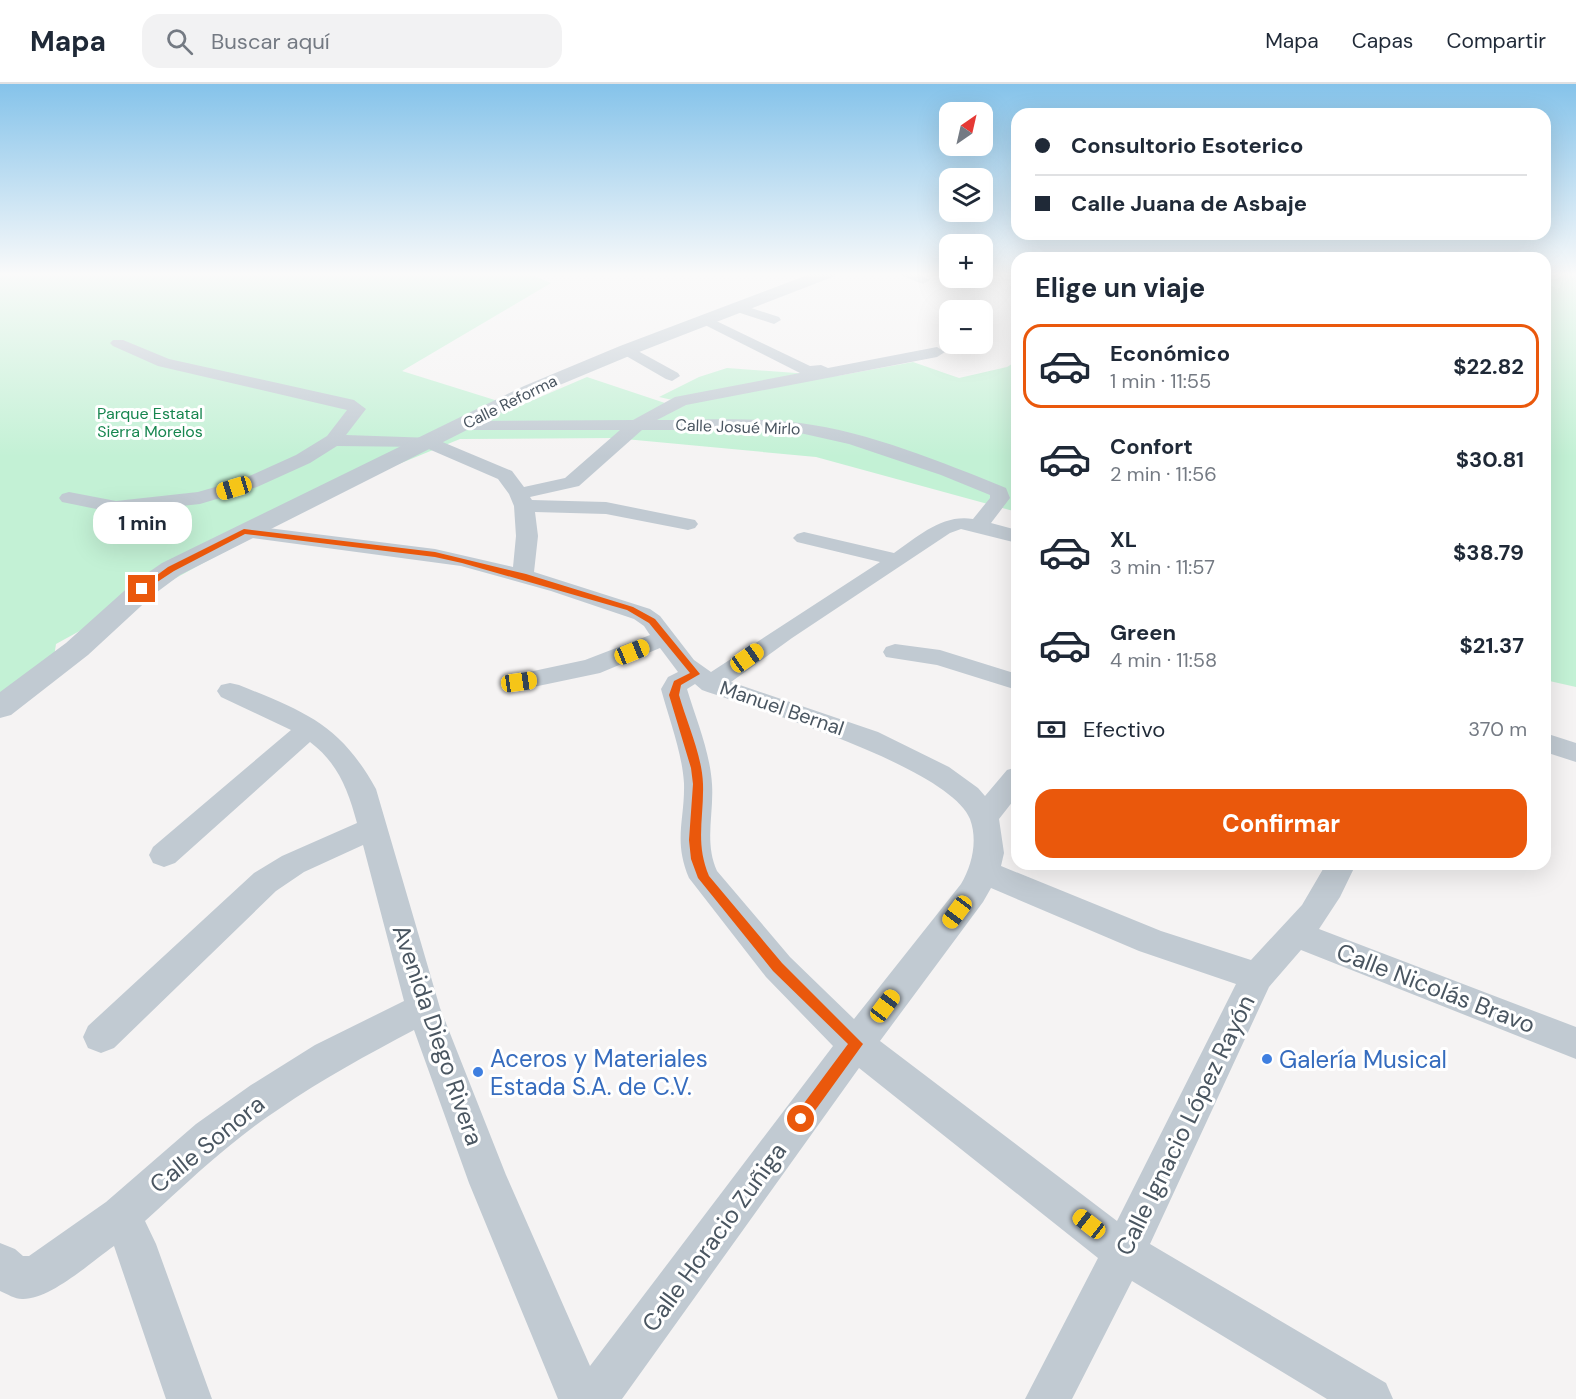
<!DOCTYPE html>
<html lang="es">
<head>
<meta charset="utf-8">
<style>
	:root { --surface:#fff; --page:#f2f2f3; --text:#1f2937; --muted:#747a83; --line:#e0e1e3; --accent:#ea580c }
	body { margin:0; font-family:"DM Sans",sans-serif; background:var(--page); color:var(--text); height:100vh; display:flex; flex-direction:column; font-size:22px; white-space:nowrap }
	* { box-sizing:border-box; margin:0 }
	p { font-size:20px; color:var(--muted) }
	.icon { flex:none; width:33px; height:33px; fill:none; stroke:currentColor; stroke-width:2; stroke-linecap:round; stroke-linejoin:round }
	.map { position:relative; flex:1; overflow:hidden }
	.drawer { position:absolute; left:1011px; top:168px; width:540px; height:618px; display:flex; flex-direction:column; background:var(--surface); border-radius:18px; box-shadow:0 6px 24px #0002 }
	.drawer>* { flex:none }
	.top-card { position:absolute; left:1011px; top:24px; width:540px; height:132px; border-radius:18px; box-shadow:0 6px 24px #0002; display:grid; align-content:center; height:132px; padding:0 24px; background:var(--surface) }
	.needle { width:39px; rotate:34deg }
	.controls { position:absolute; left:939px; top:18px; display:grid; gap:12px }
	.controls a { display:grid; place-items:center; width:54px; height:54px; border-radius:12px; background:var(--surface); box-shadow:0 6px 24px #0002; font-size:30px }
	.end { position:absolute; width:27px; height:27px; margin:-14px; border:8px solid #ea580c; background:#fff; box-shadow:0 0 0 3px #fff }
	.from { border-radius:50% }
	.bubble { position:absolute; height:42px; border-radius:18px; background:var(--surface); box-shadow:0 6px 24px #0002; font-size:20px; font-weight:700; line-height:42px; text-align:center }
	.car { position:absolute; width:18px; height:36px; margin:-18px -9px; border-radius:8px; box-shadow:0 0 4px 2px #0007; background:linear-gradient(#f5c518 24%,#345 0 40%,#f5c518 0 76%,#345 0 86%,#f5c518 0) }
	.top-card b { display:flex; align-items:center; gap:21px; height:57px; font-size:22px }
	.top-card b+b { border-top:2px solid var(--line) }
	.top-card i { width:15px; height:15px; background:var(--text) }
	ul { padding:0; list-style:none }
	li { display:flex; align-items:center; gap:18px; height:84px; margin:0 12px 9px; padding:0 12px; border:3px solid transparent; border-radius:18px }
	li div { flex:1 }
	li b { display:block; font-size:22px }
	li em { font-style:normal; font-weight:700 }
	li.selected { border-color:var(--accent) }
	li>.icon { width:54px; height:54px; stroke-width:1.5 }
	h2 { padding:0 24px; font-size:27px; line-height:72px }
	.pay { display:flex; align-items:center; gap:15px; height:66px; padding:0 24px; font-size:22px }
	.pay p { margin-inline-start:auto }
	.cta { display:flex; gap:12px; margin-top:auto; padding:12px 24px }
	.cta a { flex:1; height:69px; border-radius:18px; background:var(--accent); color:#fff; font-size:24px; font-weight:700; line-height:69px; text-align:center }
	header { display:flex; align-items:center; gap:36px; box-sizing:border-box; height:84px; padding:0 30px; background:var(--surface); border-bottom:2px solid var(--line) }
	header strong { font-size:28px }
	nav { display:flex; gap:33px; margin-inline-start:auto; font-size:21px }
	.search { width:420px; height:54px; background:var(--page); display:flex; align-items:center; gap:15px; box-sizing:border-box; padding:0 21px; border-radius:18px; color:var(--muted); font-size:22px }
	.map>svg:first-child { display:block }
</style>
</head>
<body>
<header>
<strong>Mapa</strong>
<div class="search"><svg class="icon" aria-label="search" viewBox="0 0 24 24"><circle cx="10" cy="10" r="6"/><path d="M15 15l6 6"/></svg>Buscar aquí</div>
<nav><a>Mapa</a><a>Capas</a><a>Compartir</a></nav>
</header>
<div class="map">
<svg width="1576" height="1315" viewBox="0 0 1576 1315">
	<rect width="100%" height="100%" fill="#f5f3f3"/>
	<!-- green -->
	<g fill="#c3f1d5">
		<polygon points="0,189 527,189 551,199 402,287 517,323 587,293 674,322 686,319 659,313 699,293 727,284 837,292 913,278 959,294 1007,283 1017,277 1017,428 816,373 614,354 460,355 384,386 205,478 56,560 52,586 0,623"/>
		<polygon points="1545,189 1576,189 1576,603 1545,596"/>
	</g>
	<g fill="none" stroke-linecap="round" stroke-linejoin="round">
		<!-- minor -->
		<g fill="#c1cad2" fill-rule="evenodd">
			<polygon points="895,189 916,189 930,196 923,200"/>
			<polygon points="739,220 779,233 781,236 774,240 734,227 732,224 734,221"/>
			<path d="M708,233L810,282L821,281L828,284L937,263L945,268L937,273L686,321L657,336C704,336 753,333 800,339C869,348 942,378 1006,404L1010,414L991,439L1017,446V459L961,445L950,449L792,554L731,598L878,648L949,683L978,704L985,712L1007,686L1017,683V712L999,735L1004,769L1001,782L1161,847L1251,876L1302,821L1326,780H1356L1340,813L1319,845L1576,943V975L1301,866L1269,903L1150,1160L1386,1299L1393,1315H1327L1132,1197L1072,1315H1025L1098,1174L859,984L622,1315H558L469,1099L414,946C367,971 322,995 279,1025C230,1057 188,1098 145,1137L156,1160L212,1315H166L114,1162C91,1178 50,1216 22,1215C15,1215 7,1210 0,1207V1159L15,1165L23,1172H29L106,1118L196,1040L251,1001L315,961L404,917L363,761L304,788L276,807L114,964L101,969L88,964L83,953L88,942L254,789L282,772L357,739C348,706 338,679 310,658L175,779L164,783L153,779L149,771L153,763L291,646L221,613L217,607L221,601L230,599L239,601C305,628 340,640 376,705L440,924L506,1091L590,1282L833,962L766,893L689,794C673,756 685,736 684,699C682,668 669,635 661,605L668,593L678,588L660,564L600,589L519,606L510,604L506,598L510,592L585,576L650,551L644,542L634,535L551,507L461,482L244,453L237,451L234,447L237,443L244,441L435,465L513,483L516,452L514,422L509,410L498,395L424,363L337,362L310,379L257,403L200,420L116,429L62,418L59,414L62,410L69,408L116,417L198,408L243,395L296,371L327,352L347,326L158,282L113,262L110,259L113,256H123L169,275L354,316L366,325L346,351L433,354L512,387L524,403L565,394L620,346H463L457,345L454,341L457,337L633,336L675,313L800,289L703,240L701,237ZM642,346H736L800,349L849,360L941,391L990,411V414L973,435C942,430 919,452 894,469L804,448L797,450L793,454L797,458L880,478L711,588L694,576L660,532L650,525L534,488L538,452L535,428L606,430L688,446L695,444L698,440L695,436L606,418L532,416L530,413L579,402ZM695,600L702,606C756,625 949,683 970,735C978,757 972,781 961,800L854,935L790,873L717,787C704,758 714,730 712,700C710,668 696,635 687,605ZM991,804L1139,867L1236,900L1117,1137L880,957L983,818Z"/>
			<polygon points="627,261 678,289 680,292 672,297 666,295 621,269 619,266"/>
			<polygon points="895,560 940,566 1017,590 1017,606 937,581 886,573 883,568 886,563"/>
			<polygon points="1545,649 1576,659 1576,678 1545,668"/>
		</g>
		<!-- tertiary -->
		<polygon fill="#c1cad2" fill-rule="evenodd" points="813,189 837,189 835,192 634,270 538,310 180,491 153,511 88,571 11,631 0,634 0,608 66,559 133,499 162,479 524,302 620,262"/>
	</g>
	<!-- sky -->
	<linearGradient id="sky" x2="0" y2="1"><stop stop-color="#85c3ea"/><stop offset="0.51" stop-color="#fafafa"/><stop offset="1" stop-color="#fafafa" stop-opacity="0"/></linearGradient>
	<rect width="1576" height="373" fill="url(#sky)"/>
	<!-- route -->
	<path fill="#ea580c" d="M244,445L435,468L526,490L633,523L655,535L700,590L681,601L679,611C687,639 702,671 703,700C704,734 695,759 709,792L782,879L863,960L806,1039L801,1041L796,1039L794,1035L796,1030L848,960L773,887L698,794L691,775L689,756L693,700L691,684L669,611L674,597L690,589L649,539L627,526L462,479L435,473L245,450L174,487L145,506L138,505L168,483Z"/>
	<!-- markers -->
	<g fill="#3f7fe0" stroke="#fff" stroke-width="2">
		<circle cx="1267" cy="975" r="6"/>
		<circle cx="478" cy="988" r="6"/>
	</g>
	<g text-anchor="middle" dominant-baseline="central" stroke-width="6" stroke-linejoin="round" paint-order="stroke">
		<!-- far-street labels -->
		<g font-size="16" fill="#4a5661" stroke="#fff">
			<text transform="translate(510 318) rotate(-26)">Calle Reforma</text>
			<text transform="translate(738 343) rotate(2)">Calle Josué Mirlo</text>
		</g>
		<!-- far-park labels -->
		<g font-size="16" fill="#17864f" stroke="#fff">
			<text x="150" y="329">Parque Estatal<tspan x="150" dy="18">Sierra Morelos</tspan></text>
		</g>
		<!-- street labels -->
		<g font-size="20" fill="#4a5661" stroke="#fff">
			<text transform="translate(782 624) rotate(19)">Manuel Bernal</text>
		</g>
		<!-- near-street labels -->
		<g font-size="24" fill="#4a5661" stroke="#fff">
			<text transform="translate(1436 904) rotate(21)">Calle Nicolás Bravo</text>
			<text transform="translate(438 951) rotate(71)">Avenida Diego Rivera</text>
			<text transform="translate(1185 1041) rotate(-64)">Calle Ignacio López Rayón</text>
			<text transform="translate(207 1060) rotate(-39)">Calle Sonora</text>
			<text transform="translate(714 1153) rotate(-54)">Calle Horacio Zuñiga</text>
		</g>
		<!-- near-shop labels -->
		<g font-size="24" fill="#366cbe" stroke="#fff" text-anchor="start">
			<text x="490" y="974">Aceros y Materiales<tspan x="490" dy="28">Estada S.A. de C.V.</tspan></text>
			<text x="1279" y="975">Galería Musical</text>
		</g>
	</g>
</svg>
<div class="controls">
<a><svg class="needle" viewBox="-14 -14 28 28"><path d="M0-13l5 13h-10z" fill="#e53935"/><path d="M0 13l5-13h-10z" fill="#747a83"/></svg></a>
<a><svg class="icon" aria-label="layers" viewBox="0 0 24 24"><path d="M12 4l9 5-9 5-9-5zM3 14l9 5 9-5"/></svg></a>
<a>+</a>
<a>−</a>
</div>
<i class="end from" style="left:801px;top:1035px"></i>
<i class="end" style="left:142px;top:505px"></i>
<div class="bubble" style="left:93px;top:418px;width:99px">1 min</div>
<i class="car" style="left:234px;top:404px;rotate:253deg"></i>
<i class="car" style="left:632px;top:568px;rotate:68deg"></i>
<i class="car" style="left:747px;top:574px;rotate:55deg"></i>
<i class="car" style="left:519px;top:598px;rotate:82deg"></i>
<i class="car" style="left:957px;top:828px;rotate:217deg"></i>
<i class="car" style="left:885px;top:922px;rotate:37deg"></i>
<i class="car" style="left:1089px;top:1140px;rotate:308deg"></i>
<div class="top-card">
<b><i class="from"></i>Consultorio Esoterico</b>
<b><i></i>Calle Juana de Asbaje</b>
</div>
<section class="drawer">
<h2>Elige un viaje</h2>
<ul>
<li class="selected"><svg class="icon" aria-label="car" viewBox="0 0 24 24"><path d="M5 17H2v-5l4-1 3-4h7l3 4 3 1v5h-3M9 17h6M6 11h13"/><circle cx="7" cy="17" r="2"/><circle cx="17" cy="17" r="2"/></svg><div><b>Económico</b><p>1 min · 11:55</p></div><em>$22.82</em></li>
<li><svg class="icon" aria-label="car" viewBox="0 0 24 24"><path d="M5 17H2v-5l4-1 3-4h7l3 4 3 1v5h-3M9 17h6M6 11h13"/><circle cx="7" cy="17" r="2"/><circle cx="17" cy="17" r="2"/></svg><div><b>Confort</b><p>2 min · 11:56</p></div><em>$30.81</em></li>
<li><svg class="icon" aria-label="car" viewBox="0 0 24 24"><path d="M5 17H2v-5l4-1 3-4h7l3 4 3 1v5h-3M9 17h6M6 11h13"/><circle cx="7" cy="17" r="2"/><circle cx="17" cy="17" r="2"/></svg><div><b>XL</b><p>3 min · 11:57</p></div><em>$38.79</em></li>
<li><svg class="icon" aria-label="car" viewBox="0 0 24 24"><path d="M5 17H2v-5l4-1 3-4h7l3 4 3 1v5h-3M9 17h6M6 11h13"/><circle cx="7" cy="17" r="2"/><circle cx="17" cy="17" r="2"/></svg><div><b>Green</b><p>4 min · 11:58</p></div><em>$21.37</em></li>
</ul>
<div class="pay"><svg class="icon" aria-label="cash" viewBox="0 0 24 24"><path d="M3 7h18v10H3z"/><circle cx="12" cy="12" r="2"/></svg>Efectivo<p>370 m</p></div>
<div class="cta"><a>Confirmar</a></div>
</section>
</div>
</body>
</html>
